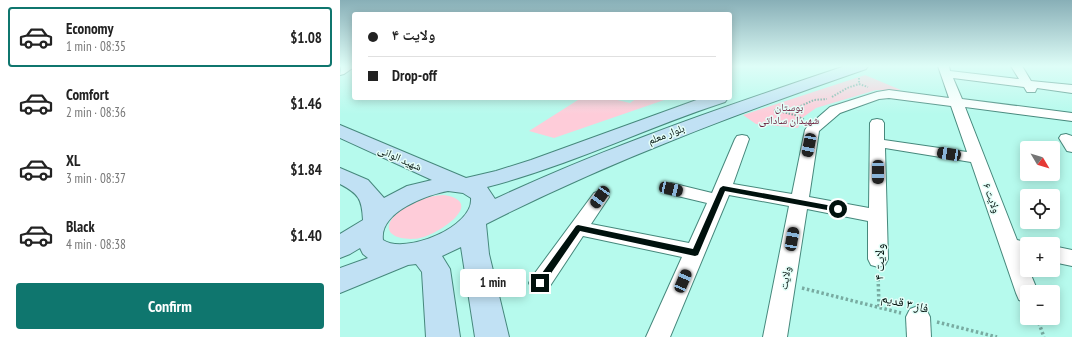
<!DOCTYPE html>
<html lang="en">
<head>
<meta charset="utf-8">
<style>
	:root { --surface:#fff; --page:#f6f6f6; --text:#222; --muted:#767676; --line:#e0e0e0; --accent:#0f766e }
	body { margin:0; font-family:"PT Sans Narrow","Noto Naskh Arabic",sans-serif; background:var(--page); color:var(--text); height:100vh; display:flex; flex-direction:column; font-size:15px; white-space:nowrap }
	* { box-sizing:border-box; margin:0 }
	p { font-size:13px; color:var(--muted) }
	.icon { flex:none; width:22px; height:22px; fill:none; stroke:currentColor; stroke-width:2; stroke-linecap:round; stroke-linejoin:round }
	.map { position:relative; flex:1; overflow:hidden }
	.drawer { display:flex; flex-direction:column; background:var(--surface); width:340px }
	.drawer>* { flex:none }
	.top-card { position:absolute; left:12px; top:12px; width:380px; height:88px; border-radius:4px; box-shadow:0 2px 10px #0003; display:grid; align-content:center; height:88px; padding:0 16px; background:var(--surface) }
	.needle { width:26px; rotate:128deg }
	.tools { position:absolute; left:680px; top:141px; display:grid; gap:8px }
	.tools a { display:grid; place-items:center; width:40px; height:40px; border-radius:4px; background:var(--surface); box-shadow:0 2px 10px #0003; font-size:20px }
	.end { position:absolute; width:18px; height:18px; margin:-9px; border:5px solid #00110d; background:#fff; box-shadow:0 0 0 2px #fff }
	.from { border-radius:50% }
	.bubble { position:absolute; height:28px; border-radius:4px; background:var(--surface); box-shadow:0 2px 10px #0003; font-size:13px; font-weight:800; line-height:28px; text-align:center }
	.car { position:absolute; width:12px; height:24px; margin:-12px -6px; border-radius:5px; box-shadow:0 0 3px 1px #0007; background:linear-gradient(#222 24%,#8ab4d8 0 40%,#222 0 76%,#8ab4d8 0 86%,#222 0) }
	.top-card b { display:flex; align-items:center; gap:14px; height:38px; font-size:15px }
	.top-card b+b { border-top:1px solid var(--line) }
	.top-card i { width:10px; height:10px; background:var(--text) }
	ul { padding:7px 0 0; list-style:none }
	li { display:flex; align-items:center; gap:12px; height:60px; margin:0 8px 6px; padding:0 8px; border:2px solid transparent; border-radius:4px }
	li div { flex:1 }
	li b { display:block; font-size:15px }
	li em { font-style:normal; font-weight:800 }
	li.current { border-color:var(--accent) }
	li>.icon { width:36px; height:36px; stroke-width:1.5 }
	.primary-button { display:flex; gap:8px; margin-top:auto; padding:8px 16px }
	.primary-button a { flex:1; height:46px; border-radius:4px; background:var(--accent); color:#fff; font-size:16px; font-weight:800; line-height:46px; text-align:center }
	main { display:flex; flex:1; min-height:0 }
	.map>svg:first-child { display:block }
</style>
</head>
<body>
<main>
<section class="drawer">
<ul>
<li class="current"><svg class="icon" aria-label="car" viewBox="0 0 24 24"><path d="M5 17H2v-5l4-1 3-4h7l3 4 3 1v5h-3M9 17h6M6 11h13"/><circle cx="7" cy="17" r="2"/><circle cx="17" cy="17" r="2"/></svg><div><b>Economy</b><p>1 min · 08:35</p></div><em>$1.08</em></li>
<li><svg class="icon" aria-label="car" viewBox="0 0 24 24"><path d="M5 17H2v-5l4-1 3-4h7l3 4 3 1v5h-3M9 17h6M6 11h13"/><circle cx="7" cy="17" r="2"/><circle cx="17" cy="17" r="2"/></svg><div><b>Comfort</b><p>2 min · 08:36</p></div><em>$1.46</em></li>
<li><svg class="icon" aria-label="car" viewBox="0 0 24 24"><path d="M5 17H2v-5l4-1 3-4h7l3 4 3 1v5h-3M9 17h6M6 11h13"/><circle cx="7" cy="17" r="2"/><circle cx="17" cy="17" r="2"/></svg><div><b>XL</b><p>3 min · 08:37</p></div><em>$1.84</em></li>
<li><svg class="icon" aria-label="car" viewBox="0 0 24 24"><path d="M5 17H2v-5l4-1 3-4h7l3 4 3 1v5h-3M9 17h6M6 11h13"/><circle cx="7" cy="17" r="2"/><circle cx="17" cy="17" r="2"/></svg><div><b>Black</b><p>4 min · 08:38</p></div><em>$1.40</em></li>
</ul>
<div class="primary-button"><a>Confirm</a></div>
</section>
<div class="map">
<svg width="732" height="337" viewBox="0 0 732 337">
	<rect width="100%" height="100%" fill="#b6faed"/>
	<!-- green -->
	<g fill="#feccd9">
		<polygon points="525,75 561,90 536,90 476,108 462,118 458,128 416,124 403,115"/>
		<polygon points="241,98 269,98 290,103 297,98 330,98 214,138 189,131"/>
		<path d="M104,195C147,202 99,234 80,238C66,241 37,237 54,216C66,202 86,196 104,195Z"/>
	</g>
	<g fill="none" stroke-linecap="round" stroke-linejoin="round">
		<!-- street casing -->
		<g stroke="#46887c" stroke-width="2">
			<g id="street">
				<polygon points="1,66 14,66 14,67 4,74 0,75"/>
				<path d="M598,66H609L610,71L679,79L671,66H682L691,81L732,85V93L697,88L695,92H687L684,87L613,78L622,99L732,113V121L625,107L677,240L694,244H687V257L684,256L687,265V270H689L698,292H687V303L679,300L676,293L631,162L545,148L548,259L545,265L538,267L531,265L528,259V221L467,209L447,337H423L449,206L389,195L330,337H306L342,257L243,236L208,289L200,292L192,289L189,283L192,277L254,193L260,191L266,193L269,197L251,224L349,243L367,203L325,193L322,189L325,185L331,183L372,193L395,139L397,136L402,135L407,136L409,139L393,184L452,194L465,130L467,127L490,107L537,92L549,90L609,98ZM549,98L611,106L627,152L544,140V123L542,120L537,119L532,120L530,123L529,208L469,197L479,131L500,113L539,99Z"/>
				<polygon points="726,134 732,136 732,152 727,151 719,138 721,135"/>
				<polygon points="713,246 732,250 732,266 713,262"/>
				<polygon points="578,306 586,309 590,317 591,337 567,337 566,317 570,309"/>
			</g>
		</g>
		<!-- secondary casing -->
		<g stroke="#46887c" stroke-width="2">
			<path id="secondary" d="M505,66H528L526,69C396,114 270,161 146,224L149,254L169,337H135L121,247L102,256L110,269L120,337H86L82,272L76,264L68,265L0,293V268L28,258L23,254L20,248L10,254L0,258V234L23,220C22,199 19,194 0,184V168L28,180L44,198L67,186L92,180L0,138V125L126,178L156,171L191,160L362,98H388L385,102C305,128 229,166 147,187L155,199C268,146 386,106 505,66ZM108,191L123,193L131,198C134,227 65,255 43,240C39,212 87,195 108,191Z"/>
		</g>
		<!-- path-far1 -->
		<g stroke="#78aba1" stroke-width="2" stroke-dasharray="1.5 1.5" stroke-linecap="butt">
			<polyline points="519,78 519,84 528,87"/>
			<polyline points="492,97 507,88 519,84"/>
			<polyline points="434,110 455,115 465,120"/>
			<polyline points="447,112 474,100 487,99"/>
		</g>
		<!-- path -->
		<g stroke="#78aba1" stroke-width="3.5" stroke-dasharray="2.5 2.5" stroke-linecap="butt">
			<polyline points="538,274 539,307"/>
			<polyline points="462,288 561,313"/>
			<polyline points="697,318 704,337"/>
			<polyline points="597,322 657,337"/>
		</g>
		<!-- street -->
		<use href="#street" fill="#fff" fill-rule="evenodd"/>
		<!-- secondary -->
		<use href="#secondary" fill="#c1e1f4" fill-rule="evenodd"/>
	</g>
	<!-- sky -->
	<linearGradient id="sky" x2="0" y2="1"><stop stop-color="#88afb7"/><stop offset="0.58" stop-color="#defdf7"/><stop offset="1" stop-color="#defdf7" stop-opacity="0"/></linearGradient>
	<rect width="732" height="114" fill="url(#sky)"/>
	<!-- route -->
	<polygon fill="#00110d" points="383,186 498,207 502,209 498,212 385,191 358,255 355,256 240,231 203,285 197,285 196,283 197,280 236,226 238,225 353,249 380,188"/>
	<g text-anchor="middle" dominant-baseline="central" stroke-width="3" stroke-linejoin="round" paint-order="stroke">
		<!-- park labels -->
		<g font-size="11" fill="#6c1f3c" stroke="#e4fef8">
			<text x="449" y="107">بوستان<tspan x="449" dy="13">شهیدان ساداتی</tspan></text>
		</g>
		<!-- street labels -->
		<g font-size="11" fill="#00110d" stroke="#e4fef8">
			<text transform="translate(326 134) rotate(-21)">بلوار معلم</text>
			<text transform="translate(60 158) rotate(24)">شهید الوانی</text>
			<text transform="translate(652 198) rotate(70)">ولایت ۶</text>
			<text transform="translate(445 278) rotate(-80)">ولایت</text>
		</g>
		<!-- near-street labels -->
		<g font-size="13" fill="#00110d" stroke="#e4fef8">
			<text transform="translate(539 262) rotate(-90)">ولایت ۴</text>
			<text transform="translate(565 303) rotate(14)">فاز ۳ قدیم</text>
		</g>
	</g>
</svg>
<div class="tools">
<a><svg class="needle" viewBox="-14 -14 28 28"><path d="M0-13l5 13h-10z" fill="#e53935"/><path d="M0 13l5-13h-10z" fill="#767676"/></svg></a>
<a><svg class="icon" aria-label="locate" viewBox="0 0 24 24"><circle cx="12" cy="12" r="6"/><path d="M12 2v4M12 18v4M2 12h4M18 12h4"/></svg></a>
<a>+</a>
<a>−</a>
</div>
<i class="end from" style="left:498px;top:209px"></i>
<i class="end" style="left:200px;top:283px"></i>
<div class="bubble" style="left:120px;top:269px;width:66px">1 min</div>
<i class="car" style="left:469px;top:145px;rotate:191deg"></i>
<i class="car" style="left:609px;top:154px;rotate:279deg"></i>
<i class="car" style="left:538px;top:172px;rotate:180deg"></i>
<i class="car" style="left:331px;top:189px;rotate:103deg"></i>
<i class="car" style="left:260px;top:197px;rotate:215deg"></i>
<i class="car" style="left:452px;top:239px;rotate:10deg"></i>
<i class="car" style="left:343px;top:281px;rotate:23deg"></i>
<div class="top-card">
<b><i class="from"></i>ولایت ۴</b>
<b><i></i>Drop-off</b>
</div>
</div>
</main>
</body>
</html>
